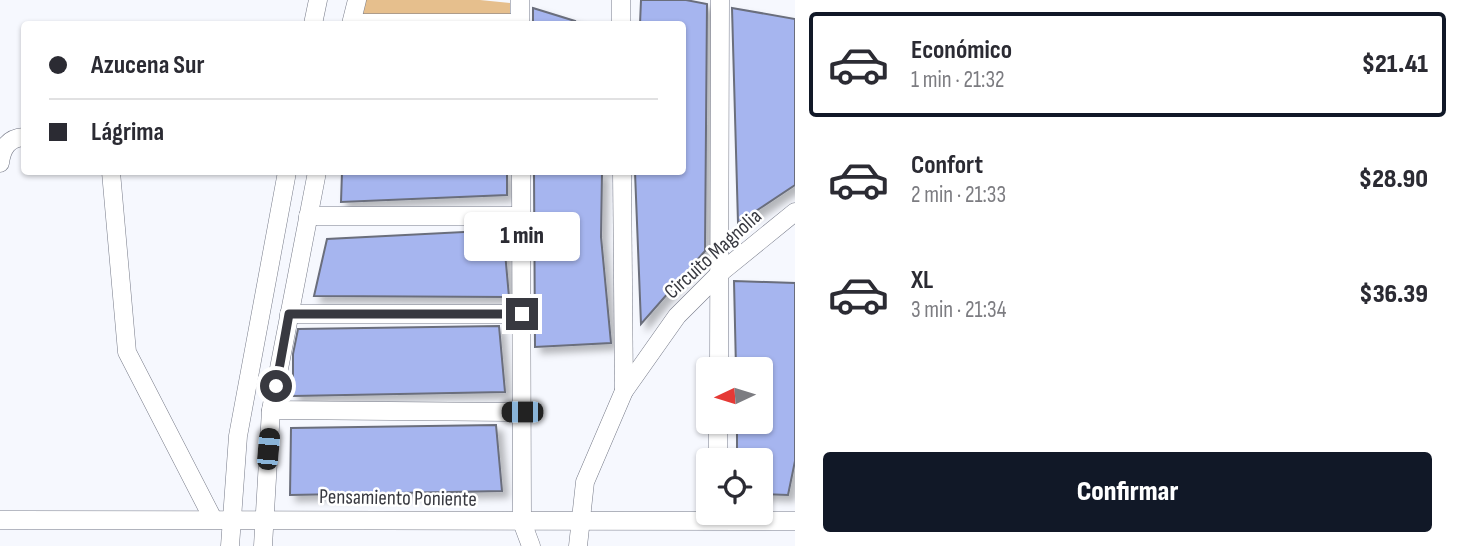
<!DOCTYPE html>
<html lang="es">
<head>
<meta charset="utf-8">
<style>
	:root { --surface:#fff; --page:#f7f7f7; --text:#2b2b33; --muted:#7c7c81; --line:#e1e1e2; --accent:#111827 }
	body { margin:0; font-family:"Sofia Sans Condensed",sans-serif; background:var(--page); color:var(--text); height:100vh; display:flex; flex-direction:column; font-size:26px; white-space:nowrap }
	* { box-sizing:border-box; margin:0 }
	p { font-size:23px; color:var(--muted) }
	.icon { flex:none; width:38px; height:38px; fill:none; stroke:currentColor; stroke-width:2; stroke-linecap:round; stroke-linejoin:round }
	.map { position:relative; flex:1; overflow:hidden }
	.panel { display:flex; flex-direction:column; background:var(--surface); width:665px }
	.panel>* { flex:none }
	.guide { position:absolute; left:21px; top:21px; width:665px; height:154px; border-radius:7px; box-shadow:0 2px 5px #0004; display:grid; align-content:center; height:154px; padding:0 28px; background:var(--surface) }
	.needle { width:46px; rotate:266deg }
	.tools { position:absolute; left:696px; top:357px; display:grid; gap:14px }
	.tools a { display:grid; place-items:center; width:77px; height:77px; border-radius:7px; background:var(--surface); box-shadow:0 2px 5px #0004; font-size:35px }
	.end { position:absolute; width:32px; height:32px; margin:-16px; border:9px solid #383940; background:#fff; box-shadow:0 0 0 4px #fff }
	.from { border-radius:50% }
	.bubble { position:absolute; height:49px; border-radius:7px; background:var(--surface); box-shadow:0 2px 5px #0004; font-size:23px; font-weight:800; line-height:49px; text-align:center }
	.car { position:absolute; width:21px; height:42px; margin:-21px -10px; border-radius:9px; box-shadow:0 0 5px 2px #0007; background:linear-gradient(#222 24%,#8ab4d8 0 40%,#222 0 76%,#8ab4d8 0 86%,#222 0) }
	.guide b { display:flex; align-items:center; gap:24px; height:66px; font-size:26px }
	.guide b+b { border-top:2px solid var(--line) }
	.guide i { width:18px; height:18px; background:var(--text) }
	ul { padding:12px 0 0; list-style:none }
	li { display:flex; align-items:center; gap:21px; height:105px; margin:0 14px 10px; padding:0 14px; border:4px solid transparent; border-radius:7px }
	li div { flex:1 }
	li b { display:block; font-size:26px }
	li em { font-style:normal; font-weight:800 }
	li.active { border-color:var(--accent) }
	li>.icon { width:63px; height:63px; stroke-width:1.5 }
	.primary-button { display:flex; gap:14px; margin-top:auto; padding:14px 28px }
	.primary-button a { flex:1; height:80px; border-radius:7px; background:var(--accent); color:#fff; font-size:28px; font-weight:800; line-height:80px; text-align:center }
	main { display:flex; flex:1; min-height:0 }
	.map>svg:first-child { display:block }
</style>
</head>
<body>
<main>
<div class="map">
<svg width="795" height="546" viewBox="0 0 795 546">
	<defs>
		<filter id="shadow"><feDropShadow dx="6" dy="6" stdDeviation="3.5" flood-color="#0004"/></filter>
	</defs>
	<rect width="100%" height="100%" fill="#f6f8fe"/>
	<!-- green -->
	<polygon fill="#e6bf8d" points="365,0 480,0 510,3 510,17 361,17"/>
	<!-- building -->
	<g fill="#a6b5ef" stroke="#6a6e7c" stroke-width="2" filter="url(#shadow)">
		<polygon points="641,0 686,0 707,4 705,251 641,324 635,172 682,172 682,24 640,24"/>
		<polygon points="533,8 575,21 574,24 533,24"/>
		<polygon points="732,8 795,19 795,185 738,223"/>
		<polygon points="342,172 507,172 507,195 341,202"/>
		<polygon points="534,172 602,172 601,237 611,343 535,347"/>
		<polygon points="503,230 509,297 314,296 327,239"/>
		<polygon points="734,281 795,283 795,461 788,495 761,494 761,460 737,460 737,422 761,422 761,369 736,369"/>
		<polygon points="499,326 505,392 293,396 293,354 298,329"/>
		<polygon points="496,425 502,491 290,495 291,428"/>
	</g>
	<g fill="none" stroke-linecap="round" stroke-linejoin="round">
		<!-- minor casing -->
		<g stroke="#767a88" stroke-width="19">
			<g id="minor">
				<polyline points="520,0 520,24"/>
				<polyline points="621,0 621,24"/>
				<polyline points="352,23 520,23"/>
				<polyline points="313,24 318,0"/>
				<polyline points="351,24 357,0"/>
				<path d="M0,163C2,147 9,138 24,137"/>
				<polyline points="111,172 127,352 213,519"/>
				<polyline points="521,172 522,522 531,546"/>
				<polyline points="622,172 624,391"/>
				<polyline points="308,216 521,216"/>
				<polyline points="289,314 522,314"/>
				<polyline points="719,369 720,0"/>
				<polyline points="271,410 522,412"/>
				<polyline points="718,460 718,422"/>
				<polyline points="0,520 795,521"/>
				<polyline points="230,546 238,436 287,172"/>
				<polyline points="263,546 271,410 317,172"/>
				<polyline points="578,546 585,482 624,391 677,316 720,273 795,212"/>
			</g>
		</g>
		<!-- minor -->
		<use href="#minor" stroke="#fff" stroke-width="18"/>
	</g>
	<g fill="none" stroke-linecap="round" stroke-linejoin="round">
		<!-- route -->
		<polyline stroke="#383940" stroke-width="9" points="276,386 289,314 522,314"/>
	</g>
	<g text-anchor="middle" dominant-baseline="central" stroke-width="5" stroke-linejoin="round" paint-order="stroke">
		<!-- street labels -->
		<g font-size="21" fill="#383940" stroke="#fff">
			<text transform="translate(713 254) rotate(-42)">Circuito Magnolia</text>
			<text transform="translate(398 498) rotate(1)">Pensamiento Poniente</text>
		</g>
	</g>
</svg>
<div class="tools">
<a><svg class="needle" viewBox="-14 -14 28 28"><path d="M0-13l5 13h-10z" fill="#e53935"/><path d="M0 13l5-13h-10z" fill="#7c7c81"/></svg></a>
<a><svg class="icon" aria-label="locate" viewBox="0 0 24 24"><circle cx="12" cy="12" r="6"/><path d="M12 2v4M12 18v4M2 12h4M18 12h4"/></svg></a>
</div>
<i class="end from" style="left:276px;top:386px"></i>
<i class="end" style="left:522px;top:314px"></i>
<div class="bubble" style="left:464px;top:212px;width:116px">1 min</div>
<i class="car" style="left:522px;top:412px;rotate:270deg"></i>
<i class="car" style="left:268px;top:449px;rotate:5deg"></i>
<div class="guide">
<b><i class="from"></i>Azucena Sur</b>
<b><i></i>Lágrima</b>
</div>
</div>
<section class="panel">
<ul>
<li class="active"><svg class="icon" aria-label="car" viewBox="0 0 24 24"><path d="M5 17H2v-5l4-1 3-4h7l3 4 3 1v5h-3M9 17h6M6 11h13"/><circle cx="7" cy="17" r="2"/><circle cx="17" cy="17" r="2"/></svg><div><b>Económico</b><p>1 min · 21:32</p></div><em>$21.41</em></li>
<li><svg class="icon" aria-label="car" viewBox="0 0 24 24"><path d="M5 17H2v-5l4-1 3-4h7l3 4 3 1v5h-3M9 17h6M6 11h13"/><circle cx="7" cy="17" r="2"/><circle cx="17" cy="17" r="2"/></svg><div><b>Confort</b><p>2 min · 21:33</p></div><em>$28.90</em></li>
<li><svg class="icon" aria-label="car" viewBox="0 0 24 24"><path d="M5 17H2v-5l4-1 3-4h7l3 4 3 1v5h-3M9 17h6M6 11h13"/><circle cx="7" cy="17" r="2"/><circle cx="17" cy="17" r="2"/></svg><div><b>XL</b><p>3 min · 21:34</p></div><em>$36.39</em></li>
</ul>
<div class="primary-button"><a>Confirmar</a></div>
</section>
</main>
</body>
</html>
